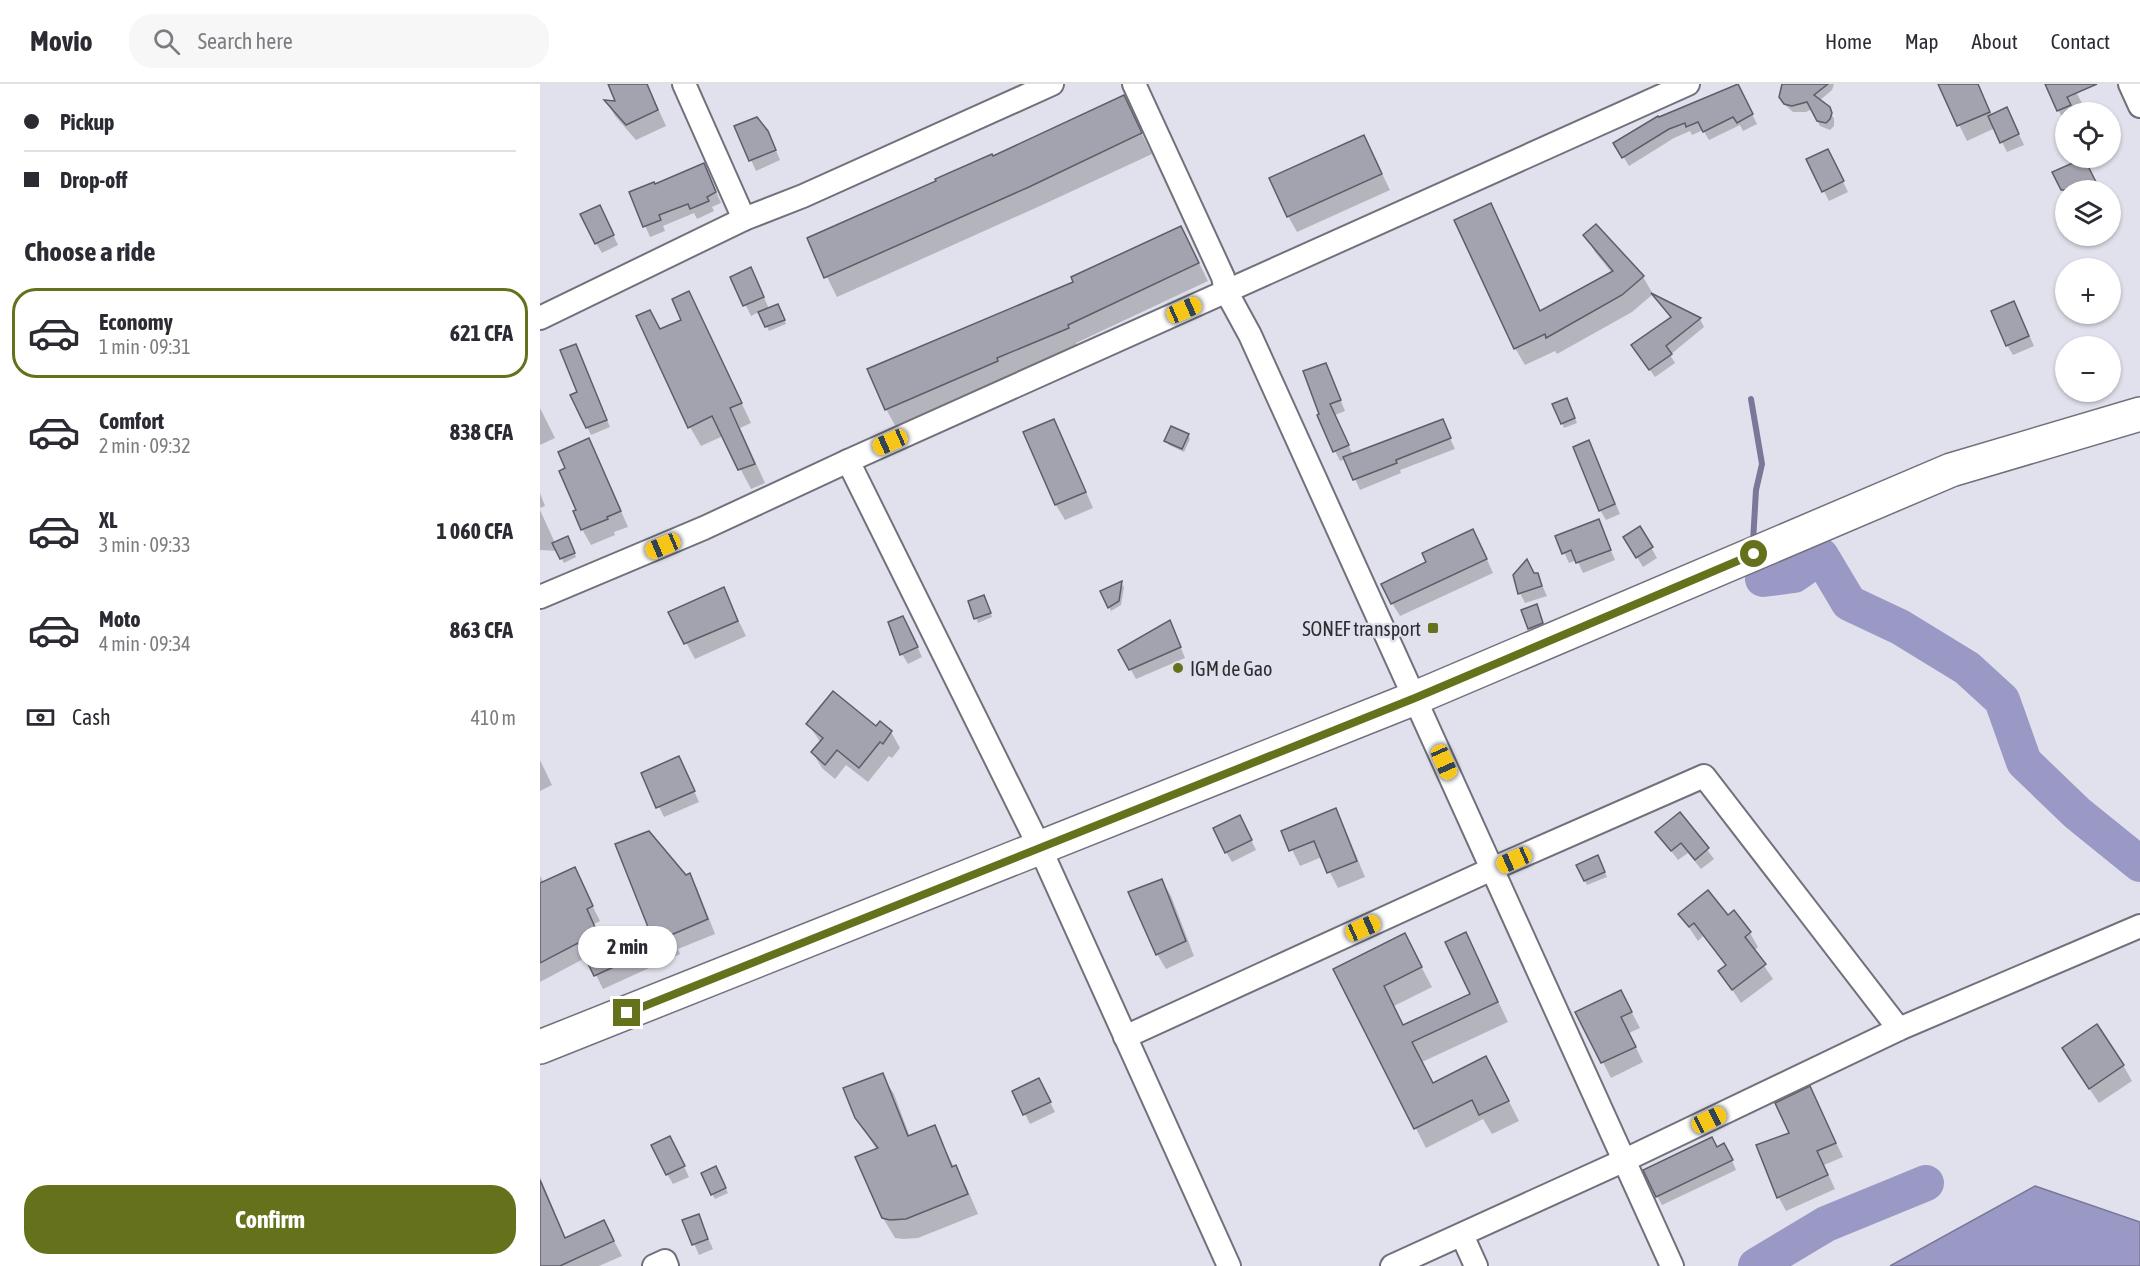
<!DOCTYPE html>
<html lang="en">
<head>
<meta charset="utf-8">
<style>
	:root { --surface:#fff; --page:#f7f7f7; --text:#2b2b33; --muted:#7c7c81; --line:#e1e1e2; --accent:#65711b }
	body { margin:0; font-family:"Asap Condensed",sans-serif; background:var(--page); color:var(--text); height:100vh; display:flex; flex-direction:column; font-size:22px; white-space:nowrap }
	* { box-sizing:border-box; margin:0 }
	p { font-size:20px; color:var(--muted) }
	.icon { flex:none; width:33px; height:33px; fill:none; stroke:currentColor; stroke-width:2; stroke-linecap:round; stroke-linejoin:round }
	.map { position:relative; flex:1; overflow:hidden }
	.panel { display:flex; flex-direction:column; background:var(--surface); width:540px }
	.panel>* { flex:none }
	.hud { display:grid; align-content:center; height:132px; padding:0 24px; background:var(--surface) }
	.controls { position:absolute; left:1515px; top:18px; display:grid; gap:12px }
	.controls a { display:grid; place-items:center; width:66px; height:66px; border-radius:50%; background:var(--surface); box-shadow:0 2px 4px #0004; font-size:30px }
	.end { position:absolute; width:27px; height:27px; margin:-14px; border:8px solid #65711b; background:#fff; box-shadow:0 0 0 3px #fff }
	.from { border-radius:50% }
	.bubble { position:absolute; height:42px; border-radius:21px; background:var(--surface); box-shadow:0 2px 4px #0004; font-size:20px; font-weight:700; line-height:42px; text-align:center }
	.car { position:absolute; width:18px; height:36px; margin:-18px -9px; border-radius:8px; box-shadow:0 0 4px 2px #0007; background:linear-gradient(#f5c518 24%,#345 0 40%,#f5c518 0 76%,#345 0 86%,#f5c518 0) }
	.hud b { display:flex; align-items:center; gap:21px; height:57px; font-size:22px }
	.hud b+b { border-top:2px solid var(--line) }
	.hud i { width:15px; height:15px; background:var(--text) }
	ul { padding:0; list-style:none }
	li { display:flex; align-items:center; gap:18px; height:90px; margin:0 12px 9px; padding:0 12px; border:3px solid transparent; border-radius:24px }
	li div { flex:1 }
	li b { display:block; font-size:22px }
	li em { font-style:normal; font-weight:700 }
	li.selected { border-color:var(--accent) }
	li>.icon { width:54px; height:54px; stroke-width:1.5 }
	h2 { padding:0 24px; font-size:27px; line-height:72px }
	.pay { display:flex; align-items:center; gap:15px; height:66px; padding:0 24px; font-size:22px }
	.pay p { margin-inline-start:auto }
	.button { display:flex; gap:12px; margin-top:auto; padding:12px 24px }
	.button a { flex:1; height:69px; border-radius:24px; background:var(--accent); color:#fff; font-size:24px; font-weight:700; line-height:69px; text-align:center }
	header { display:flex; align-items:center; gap:36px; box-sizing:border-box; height:84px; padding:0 30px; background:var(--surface); border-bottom:2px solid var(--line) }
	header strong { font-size:28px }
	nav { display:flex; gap:33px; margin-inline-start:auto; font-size:21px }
	.search { width:420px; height:54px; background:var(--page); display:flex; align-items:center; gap:15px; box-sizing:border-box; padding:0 21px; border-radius:24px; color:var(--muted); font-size:22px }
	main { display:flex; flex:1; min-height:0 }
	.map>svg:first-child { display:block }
</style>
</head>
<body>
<header>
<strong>Movio</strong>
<div class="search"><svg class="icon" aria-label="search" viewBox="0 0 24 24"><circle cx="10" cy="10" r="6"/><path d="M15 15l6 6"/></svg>Search here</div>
<nav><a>Home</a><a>Map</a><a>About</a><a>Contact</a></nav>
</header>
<main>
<section class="panel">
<div class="hud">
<b><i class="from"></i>Pickup</b>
<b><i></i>Drop-off</b>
</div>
<h2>Choose a ride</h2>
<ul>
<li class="selected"><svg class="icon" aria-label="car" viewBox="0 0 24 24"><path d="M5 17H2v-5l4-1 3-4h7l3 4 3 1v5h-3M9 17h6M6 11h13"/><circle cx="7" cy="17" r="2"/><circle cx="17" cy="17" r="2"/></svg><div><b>Economy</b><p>1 min · 09:31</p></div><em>621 CFA</em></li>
<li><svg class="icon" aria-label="car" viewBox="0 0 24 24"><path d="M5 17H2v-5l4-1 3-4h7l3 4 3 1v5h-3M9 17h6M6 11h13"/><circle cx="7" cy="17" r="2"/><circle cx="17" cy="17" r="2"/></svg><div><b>Comfort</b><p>2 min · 09:32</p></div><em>838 CFA</em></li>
<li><svg class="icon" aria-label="car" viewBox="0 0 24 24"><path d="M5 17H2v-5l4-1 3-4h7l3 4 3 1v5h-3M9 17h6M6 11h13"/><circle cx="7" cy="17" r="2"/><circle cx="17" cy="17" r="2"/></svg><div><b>XL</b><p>3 min · 09:33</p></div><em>1 060 CFA</em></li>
<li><svg class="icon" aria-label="car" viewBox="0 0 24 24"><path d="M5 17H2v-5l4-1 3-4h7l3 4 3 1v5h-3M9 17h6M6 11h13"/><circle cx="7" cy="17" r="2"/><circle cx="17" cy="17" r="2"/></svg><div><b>Moto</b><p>4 min · 09:34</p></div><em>863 CFA</em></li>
</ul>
<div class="pay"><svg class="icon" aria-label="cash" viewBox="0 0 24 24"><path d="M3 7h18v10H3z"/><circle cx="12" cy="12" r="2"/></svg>Cash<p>410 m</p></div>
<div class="button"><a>Confirm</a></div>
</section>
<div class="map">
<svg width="1600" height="1182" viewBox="0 0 1600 1182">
	<rect width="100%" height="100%" fill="#e1e1ed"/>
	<!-- water -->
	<polygon fill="#9a99c6" stroke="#797899" stroke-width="1.5" points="1495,1102 1600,1138 1600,1182 1350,1182"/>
	<!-- shadow -->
	<g fill="#0003">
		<polygon points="69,0 107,0 126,42 96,56 75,32 67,18 78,19"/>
		<polygon points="1259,0 1294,0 1292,6 1279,17 1290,27 1294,35 1294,42 1290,46 1280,42 1272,25 1266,28 1253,28 1245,21 1240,13"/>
		<polygon points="1399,0 1438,0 1452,31 1472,35 1484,61 1467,68 1455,44 1427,57"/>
		<polygon points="1511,0 1532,0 1545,25 1537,28 1526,28 1526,39 1518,26"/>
		<polygon points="1202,10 1217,40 1203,47 1200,41 1169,56 1163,46 1152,51 1150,47 1134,54 1089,82 1075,59"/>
		<polygon points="583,13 612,70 500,122 297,213 268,155 453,74"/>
		<polygon points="196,43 233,59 240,76 216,87"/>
		<polygon points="824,53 850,106 757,148 748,132"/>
		<polygon points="1543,75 1560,106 1526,106 1526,113 1514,89"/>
		<polygon points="1268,76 1293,77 1308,108 1289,117"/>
		<polygon points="169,91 181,119 172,123 174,127 157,135 154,129 123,142 125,147 110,153 91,109"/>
		<polygon points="950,121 1001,228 1072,189 1055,168 1045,151 1056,142 1103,193 1113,210 1092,228 1017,270 1015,267 985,281 975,264"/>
		<polygon points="65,133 78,161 62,169 56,159"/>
		<polygon points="641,143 668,197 536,259 538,262 466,292 467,295 356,343 346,325 535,198"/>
		<polygon points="192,193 216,195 229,225 240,226 246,240 229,247 219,228 211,232"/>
		<polygon points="148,209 159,229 211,339 200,344 225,399 211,405 183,352 161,362 150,343 143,237"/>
		<polygon points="1114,212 1160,235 1164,243 1130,271 1135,279 1115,293 1098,269 1131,234"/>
		<polygon points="1479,228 1494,262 1473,271 1467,261"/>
		<polygon points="39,269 70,343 51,351 47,343 39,308"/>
		<polygon points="786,281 805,327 795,331 813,371 902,337 915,365 860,386 861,389 820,406 806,375 800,377 795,367"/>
		<polygon points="1029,320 1037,339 1024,344 1022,339"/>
		<polygon points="0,324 15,354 0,361"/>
		<polygon points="513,337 522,352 553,424 525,436 516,421 485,349"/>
		<polygon points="648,351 650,355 644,368 629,361 626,357"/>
		<polygon points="48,356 57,372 88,443 74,448 75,451 51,461 42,445 27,384"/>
		<polygon points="1054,368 1080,430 1066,436 1060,426"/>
		<polygon points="0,409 5,422 0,424"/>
		<polygon points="0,426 15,459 30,458 36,473 24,479 18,467 0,466"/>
		<polygon points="1058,437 1075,476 1043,489 1037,476 1029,479 1017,453"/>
		<polygon points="1100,444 1117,474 1103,483 1085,453"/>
		<polygon points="940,460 953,489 860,532 852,519"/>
		<polygon points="994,490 997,490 1007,512 985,519 980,509"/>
		<polygon points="581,499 584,503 581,521 571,527 562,508"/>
		<polygon points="183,505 206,552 155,575 130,529"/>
		<polygon points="446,517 452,533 438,539 430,518"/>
		<polygon points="983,527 999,527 1005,544 992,549"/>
		<polygon points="630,538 645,574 596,595 580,566"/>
		<polygon points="368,543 382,573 368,580 362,570"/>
		<polygon points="340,639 351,648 360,664 352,674 349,672 328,698 306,681 295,695 282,684 273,669 281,659 268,640 336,644"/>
		<polygon points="0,676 12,701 0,707"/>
		<polygon points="144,684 159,718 124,733 103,690"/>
		<polygon points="795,726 804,742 825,793 798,804 782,773 760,782 743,747"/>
		<polygon points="1140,730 1174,775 1161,785 1148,769 1138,776 1117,748"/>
		<polygon points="705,743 716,766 692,778 686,768"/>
		<polygon points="1060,778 1067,793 1047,801 1045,797"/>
		<polygon points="34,785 60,837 54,840 67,870 112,849 146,793 149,791 157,804 175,850 138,865 140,870 63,905 47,873 0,898 0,792 4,799"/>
		<polygon points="622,797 631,812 654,872 626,885 617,870"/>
		<polygon points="1140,830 1210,849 1218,863 1214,867 1233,895 1201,919 1180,887 1187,882 1163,852 1158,857"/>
		<polygon points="925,850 936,870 968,938 882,978 893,1000 957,994 979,1037 952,1050 943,1035 886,1064 795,886 875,871 892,903 854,922 864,942 932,911"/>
		<polygon points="1089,923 1100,944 1089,949 1103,978 1071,994 1037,928"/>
		<polygon points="1532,979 1583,981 1592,997 1559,1019"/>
		<polygon points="342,991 354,1010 370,1053 394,1043 414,1083 426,1102 438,1130 378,1154 363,1155 355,1154 343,1134 337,1066 316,1033"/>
		<polygon points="1270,1004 1303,1073 1284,1081 1295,1105 1246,1127 1239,1114 1218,1062 1251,1049"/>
		<polygon points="504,1006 515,1028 490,1040 485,1030"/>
		<polygon points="135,1064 149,1093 133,1100 127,1090"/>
		<polygon points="1177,1064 1189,1070 1196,1086 1122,1121 1117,1112"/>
		<polygon points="178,1088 188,1109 175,1115 172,1110"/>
		<polygon points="0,1093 26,1155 64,1138 82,1172 59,1182 0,1182"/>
		<polygon points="158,1132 173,1165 159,1171 144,1137"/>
	</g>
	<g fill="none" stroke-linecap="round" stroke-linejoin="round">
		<!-- stream -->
		<polyline stroke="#797899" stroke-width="6" points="1211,315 1222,380 1216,406 1213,458"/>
		<!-- river -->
		<g stroke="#9a99c6" stroke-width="36">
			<polyline points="1223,495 1254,491 1281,472 1309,519 1360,543 1427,584 1462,616 1484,678 1537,729 1600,780"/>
			<polyline points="1216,1182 1286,1140 1386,1099"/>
		</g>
	</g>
	<!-- building -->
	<g fill="#a3a3af" stroke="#5d5d68" stroke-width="1.5">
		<polygon points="68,0 107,0 118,26 86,41 64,16 75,17"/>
		<polygon points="1198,0 1213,30 1197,39 1193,33 1163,48 1158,38 1146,43 1145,39 1129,45 1082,74 1073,59 1118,32 1119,33"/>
		<polygon points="1242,0 1288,0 1274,11 1290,23 1292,29 1290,35 1286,39 1277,37 1267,18 1252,22 1244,20 1239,13"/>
		<polygon points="1398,0 1438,0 1450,28 1417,42"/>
		<polygon points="1505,0 1557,0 1527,13 1531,21 1517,27"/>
		<polygon points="584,11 602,49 489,103 284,194 267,154 396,97 395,95 452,70 453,72"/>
		<polygon points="1467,23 1479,50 1460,59 1448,32"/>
		<polygon points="217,33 228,47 236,66 209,77 194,42"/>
		<polygon points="824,51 842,90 747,133 729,94"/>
		<polygon points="1288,65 1304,97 1282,108 1266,75"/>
		<polygon points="1544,74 1560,106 1521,106 1512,88"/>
		<polygon points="164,79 176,108 167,113 169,117 150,125 148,120 119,131 121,136 103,143 89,108 114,98 115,100"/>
		<polygon points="951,119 1000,227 1073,187 1043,151 1056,140 1104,192 1082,211 1006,254 1005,250 974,265 914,136"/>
		<polygon points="60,121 74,151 55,160 40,130"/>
		<polygon points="641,142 659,179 528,241 529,244 457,274 458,277 345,326 327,285 533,198 531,193"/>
		<polygon points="211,183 224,213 203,222 190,193"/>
		<polygon points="149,207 202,319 190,324 215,380 198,386 172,332 148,344 96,232 110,226 120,245 141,236 132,215"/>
		<polygon points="1111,209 1161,234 1126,262 1132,270 1109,286 1091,261 1131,233"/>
		<polygon points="1474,217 1489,252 1466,262 1451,227"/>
		<polygon points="238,220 245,236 225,243 218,228"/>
		<polygon points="36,260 67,336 46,344 30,311 37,308 20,266"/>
		<polygon points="786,279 801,316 790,320 809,361 793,368 777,331 779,330 763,287"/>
		<polygon points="1027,314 1035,334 1021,340 1012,320"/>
		<polygon points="514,335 546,408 515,421 483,348"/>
		<polygon points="903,335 911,354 856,376 857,379 813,396 803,373"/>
		<polygon points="631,342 649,350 642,365 624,357"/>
		<polygon points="49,354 81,427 67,433 68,435 41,446 33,427 36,426 19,387 25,384 18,368"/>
		<polygon points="1049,356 1075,420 1059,427 1033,363"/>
		<polygon points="1059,435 1071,466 1036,479 1031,466 1022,470 1015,452"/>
		<polygon points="1100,442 1113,463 1096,474 1083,453"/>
		<polygon points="933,445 947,475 851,520 841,500 886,478 882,469"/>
		<polygon points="28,452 35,469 20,475 12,459"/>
		<polygon points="987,475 994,489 998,489 1002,502 978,510 973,491"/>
		<polygon points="582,497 579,517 568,524 560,507"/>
		<polygon points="184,503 198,537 144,560 128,528"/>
		<polygon points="444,511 451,529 434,535 428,517"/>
		<polygon points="997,520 1003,539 988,545 981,526"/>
		<polygon points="363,532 378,563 360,571 348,538"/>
		<polygon points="630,536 641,563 589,586 578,566"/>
		<polygon points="293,607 336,642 340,637 352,647 343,660 340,658 319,684 297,666 285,681 271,668 283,654 266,640"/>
		<polygon points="139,672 155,707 116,724 101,689"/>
		<polygon points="796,724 817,777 787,789 774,757 749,767 741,747"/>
		<polygon points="1140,728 1169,764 1155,776 1141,759 1131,767 1115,748"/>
		<polygon points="700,731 712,756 685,769 673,744"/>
		<polygon points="109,747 146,791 150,789 168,835 131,851 133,856 54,892 38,859 0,879 0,799 35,783 53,822 47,825 66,868 110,848 75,760"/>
		<polygon points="1058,771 1065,788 1044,797 1036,781"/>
		<polygon points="622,795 646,857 616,871 588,808"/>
		<polygon points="1168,806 1188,831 1194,826 1211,848 1205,853 1226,880 1192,906 1178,887 1186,881 1154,839 1149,843 1138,830"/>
		<polygon points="926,848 958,918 872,958 893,999 946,972 969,1017 939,1031 932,1016 874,1045 793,885 865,849 882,883 844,902 863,941 930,910 905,858"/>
		<polygon points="1081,906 1092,928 1081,933 1096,963 1061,979 1035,928"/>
		<polygon points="1557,940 1584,981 1549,1005 1522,964"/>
		<polygon points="343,989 368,1052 395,1041 412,1083 416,1081 428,1110 366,1135 350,1136 342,1134 315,1073 338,1064 315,1034 303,1004"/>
		<polygon points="499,994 511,1018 483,1031 472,1007"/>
		<polygon points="1270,1002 1296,1059 1277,1067 1288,1091 1237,1114 1216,1061 1249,1049 1235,1019"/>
		<polygon points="130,1052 145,1082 126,1091 111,1061"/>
		<polygon points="1172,1053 1177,1063 1184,1059 1193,1076 1116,1113 1103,1086"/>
		<polygon points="176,1082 186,1104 171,1111 161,1089"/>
		<polygon points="0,1096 25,1154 64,1136 74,1157 20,1182 0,1182"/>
		<polygon points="159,1130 168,1155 152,1161 142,1136"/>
	</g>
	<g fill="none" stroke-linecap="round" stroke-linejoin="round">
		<!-- minor casing -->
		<g stroke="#71717c" stroke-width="26">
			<g id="minor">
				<polyline points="144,0 204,135"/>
				<polyline points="594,0 683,193 686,207 710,251 1132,1182"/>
				<polyline points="1590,0 1600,22"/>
				<polyline points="0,234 204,135 263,112 512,0"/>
				<polyline points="308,377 500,764 689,1182"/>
				<polyline points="0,513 164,444 308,377 1148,0"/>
				<polyline points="585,953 952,785 1164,692 1359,945"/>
				<polyline points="922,1151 936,1182"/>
				<polyline points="114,1182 125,1177 127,1182"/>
				<polyline points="852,1182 1085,1076 1359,945 1600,842"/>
			</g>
		</g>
		<!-- primary casing -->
		<g stroke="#71717c" stroke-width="36">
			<polyline id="primary" points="0,963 875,614 1411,386 1600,330"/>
		</g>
		<!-- minor -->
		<use href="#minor" stroke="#fff" stroke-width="22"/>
		<!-- primary -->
		<use href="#primary" stroke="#fff" stroke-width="33"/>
	</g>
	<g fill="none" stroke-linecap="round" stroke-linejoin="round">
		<!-- route -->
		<polyline stroke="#65711b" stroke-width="8" points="87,929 875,614 1214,470"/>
	</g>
	<!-- markers -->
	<g fill="#65711b" stroke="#e1e1ed" stroke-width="2">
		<rect x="887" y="538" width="12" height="12" rx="3"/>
		<circle cx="638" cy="584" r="6"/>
	</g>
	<g text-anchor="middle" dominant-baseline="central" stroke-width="5" stroke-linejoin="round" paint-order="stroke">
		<!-- poi labels -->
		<g font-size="20" fill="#2c2c31" stroke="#e1e1ed" text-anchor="end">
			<text x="881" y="544">SONEF transport</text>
			<text x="650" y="584" text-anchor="start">IGM de Gao</text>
		</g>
	</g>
</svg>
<div class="controls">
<a><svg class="icon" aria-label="locate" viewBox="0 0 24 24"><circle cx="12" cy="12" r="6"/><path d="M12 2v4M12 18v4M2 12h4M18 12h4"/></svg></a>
<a><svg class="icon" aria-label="layers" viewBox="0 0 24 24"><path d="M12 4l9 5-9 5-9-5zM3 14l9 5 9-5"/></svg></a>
<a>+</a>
<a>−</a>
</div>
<i class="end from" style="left:1214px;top:470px"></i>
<i class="end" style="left:87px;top:929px"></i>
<div class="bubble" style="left:38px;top:842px;width:99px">2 min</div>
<i class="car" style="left:644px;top:226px;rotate:66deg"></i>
<i class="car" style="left:350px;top:358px;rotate:246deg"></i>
<i class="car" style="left:123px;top:462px;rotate:247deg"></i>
<i class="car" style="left:904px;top:678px;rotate:156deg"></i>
<i class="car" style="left:974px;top:776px;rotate:246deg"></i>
<i class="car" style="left:823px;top:844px;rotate:66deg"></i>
<i class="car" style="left:1169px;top:1036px;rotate:64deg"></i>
</div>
</main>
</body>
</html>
